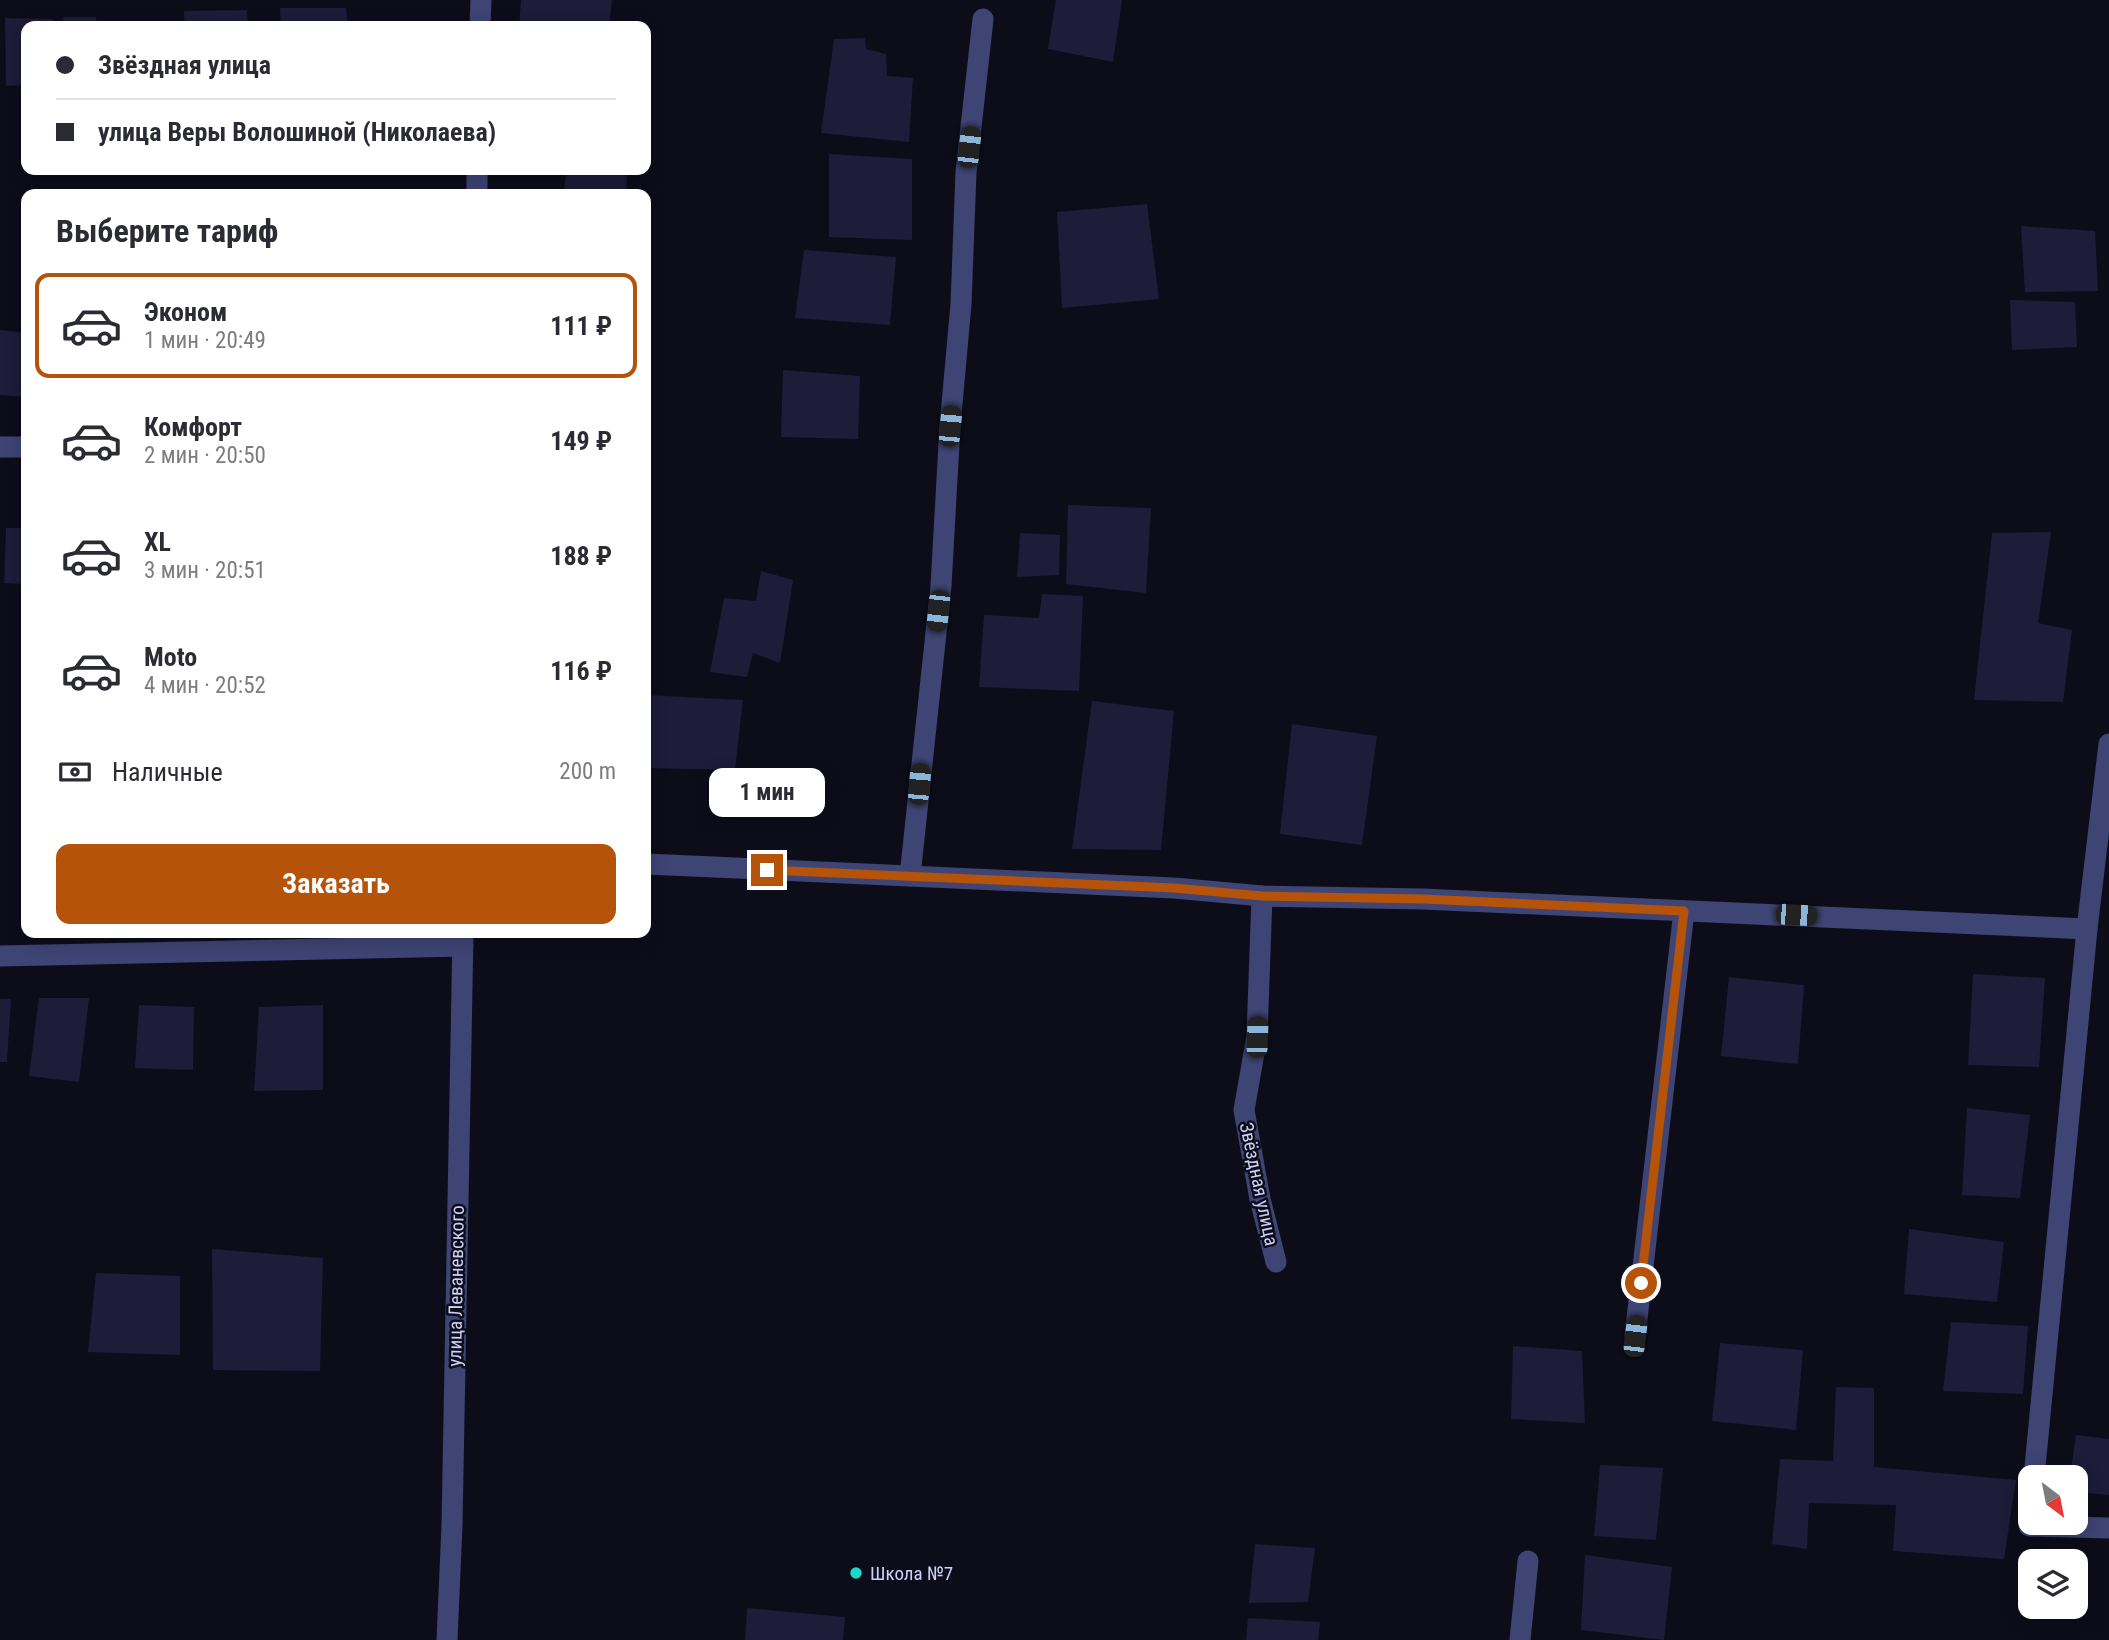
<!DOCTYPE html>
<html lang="ru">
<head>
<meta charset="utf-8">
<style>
	:root { --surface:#fff; --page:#f7f7f7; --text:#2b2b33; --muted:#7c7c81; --line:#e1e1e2; --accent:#b45309 }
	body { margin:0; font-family:"Roboto Condensed",sans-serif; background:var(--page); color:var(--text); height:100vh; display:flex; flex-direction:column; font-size:26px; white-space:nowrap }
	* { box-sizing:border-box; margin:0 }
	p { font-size:23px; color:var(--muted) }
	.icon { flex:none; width:38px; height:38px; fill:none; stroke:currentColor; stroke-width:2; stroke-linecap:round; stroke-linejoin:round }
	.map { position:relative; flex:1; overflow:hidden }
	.sheet { position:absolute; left:21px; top:189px; width:630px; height:749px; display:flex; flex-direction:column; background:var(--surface); border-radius:14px; box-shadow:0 4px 18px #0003 }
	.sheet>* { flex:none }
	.banner { position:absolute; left:21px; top:21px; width:630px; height:154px; border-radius:14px; box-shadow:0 4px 18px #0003; display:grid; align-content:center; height:154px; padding:0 35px; background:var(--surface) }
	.needle { width:46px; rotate:148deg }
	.tools { position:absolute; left:2018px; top:1465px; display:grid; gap:14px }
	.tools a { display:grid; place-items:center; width:70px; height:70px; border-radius:14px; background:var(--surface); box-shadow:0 4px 18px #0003; font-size:35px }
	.end { position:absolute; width:32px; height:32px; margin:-16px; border:9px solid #b45309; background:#fff; box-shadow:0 0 0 4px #fff }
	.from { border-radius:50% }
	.bubble { position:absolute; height:49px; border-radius:14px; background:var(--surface); box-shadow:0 4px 18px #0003; font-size:23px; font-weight:700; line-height:49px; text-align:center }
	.car { position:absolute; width:21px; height:42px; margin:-21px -10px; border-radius:9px; box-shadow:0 0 5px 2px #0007; background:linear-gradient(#222 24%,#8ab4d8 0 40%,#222 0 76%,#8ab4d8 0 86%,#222 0) }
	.banner b { display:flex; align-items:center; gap:24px; height:66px; font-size:26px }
	.banner b+b { border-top:2px solid var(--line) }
	.banner i { width:18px; height:18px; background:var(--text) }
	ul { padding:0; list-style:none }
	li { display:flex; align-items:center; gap:21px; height:105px; margin:0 14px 10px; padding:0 21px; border:4px solid transparent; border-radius:14px }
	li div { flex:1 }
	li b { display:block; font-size:26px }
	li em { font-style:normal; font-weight:700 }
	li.selected { border-color:var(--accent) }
	li>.icon { width:63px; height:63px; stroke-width:1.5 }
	h2 { padding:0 35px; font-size:32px; line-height:84px }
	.pay { display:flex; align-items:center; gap:18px; height:77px; padding:0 35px; font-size:26px }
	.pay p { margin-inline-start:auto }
	.primary-button { display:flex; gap:14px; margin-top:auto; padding:14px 35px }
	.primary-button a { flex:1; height:80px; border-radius:14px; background:var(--accent); color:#fff; font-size:28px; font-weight:700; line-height:80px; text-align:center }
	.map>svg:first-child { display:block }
</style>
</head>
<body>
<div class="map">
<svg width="2109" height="1640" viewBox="0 0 2109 1640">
	<rect width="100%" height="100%" fill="#0d0d1a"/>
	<!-- building -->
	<g fill="#1d1c39">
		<polygon points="521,0 612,0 609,26 519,26"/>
		<polygon points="1056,0 1122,0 1113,62 1048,49"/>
		<polygon points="280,8 346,8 348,26 281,26"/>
		<polygon points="247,10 248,26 185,26 184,11"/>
		<polygon points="63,17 96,17 97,26 63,26"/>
		<polygon points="5,18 53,19 54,26 26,26 26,85 6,86"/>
		<polygon points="865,38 866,49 886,54 887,76 913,78 909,142 821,133 834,39"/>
		<polygon points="829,154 912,159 912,240 829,237"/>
		<polygon points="566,170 627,170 626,194 564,194"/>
		<polygon points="1147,204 1159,299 1062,308 1057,212"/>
		<polygon points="2021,226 2095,231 2098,291 2025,292"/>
		<polygon points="804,250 896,257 890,325 795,318"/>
		<polygon points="2010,300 2075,302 2077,347 2012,350"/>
		<polygon points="0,330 26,333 26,397 0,395"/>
		<polygon points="783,370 860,376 858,439 781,437"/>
		<polygon points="1068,505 1151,508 1146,593 1066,584"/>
		<polygon points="6,528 26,528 26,584 4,583"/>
		<polygon points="2051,532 2038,623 2072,630 2063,702 1974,700 1992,533"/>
		<polygon points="1020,533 1060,535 1059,575 1017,577"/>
		<polygon points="761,571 793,580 780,663 753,653 747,677 710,672 724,598 756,601"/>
		<polygon points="1042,594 1083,596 1079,691 979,687 984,615 1039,618"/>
		<polygon points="646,695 743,700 735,770 646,768"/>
		<polygon points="1092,701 1174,711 1161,850 1072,849"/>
		<polygon points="1292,724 1377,736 1362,845 1280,834"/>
		<polygon points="1973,974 2045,978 2039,1067 1968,1065"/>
		<polygon points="1729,977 1804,985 1798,1064 1721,1056"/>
		<polygon points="39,998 89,998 79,1082 29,1076"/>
		<polygon points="0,999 11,999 7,1062 0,1062"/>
		<polygon points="139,1005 194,1007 193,1070 135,1068"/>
		<polygon points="323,1005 323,1090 254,1091 259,1007"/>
		<polygon points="1967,1108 2030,1115 2020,1198 1962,1195"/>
		<polygon points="1909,1229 2004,1242 1997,1302 1904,1294"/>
		<polygon points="212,1249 323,1258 320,1371 213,1370"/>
		<polygon points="96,1273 180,1276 180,1355 88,1352"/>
		<polygon points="1951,1322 2028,1326 2023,1394 1943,1391"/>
		<polygon points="1720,1343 1803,1350 1796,1430 1712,1421"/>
		<polygon points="1513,1346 1582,1351 1585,1423 1511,1419"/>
		<polygon points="1836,1387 1874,1388 1874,1467 2016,1480 2004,1559 1893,1551 1896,1505 1809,1503 1807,1549 1772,1544 1780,1459 1833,1461"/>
		<polygon points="2076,1435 2109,1439 2109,1495 2076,1492 2076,1477 2070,1477"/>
		<polygon points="1600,1465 1663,1468 1656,1540 1594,1536"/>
		<polygon points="1255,1544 1315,1548 1308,1602 1249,1603"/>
		<polygon points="1585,1555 1672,1567 1664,1640 1581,1630"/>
		<polygon points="747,1608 845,1617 843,1640 745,1640"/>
		<polygon points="1248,1618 1320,1622 1318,1640 1246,1640"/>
	</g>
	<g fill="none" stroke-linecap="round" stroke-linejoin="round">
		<!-- minor -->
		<g stroke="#3e4474" stroke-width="21">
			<polyline points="480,26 481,0"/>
			<polyline points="477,194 477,170"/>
			<polyline points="0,447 26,447"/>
			<polyline points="646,864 1174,888 1262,896 1423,899 2087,929"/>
			<polyline points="910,876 941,586 950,426 961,304 966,172 983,19"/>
			<polyline points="1262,896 1257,1036 1244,1110 1260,1199 1276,1262"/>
			<polyline points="0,956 463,946"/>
			<polyline points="1635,1336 1684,911"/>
			<polyline points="2034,1477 2087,929 2109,744"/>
			<polyline points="2030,1515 2029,1526 2109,1528"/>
			<polyline points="447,1640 452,1525 463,933"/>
			<polyline points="1520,1640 1528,1561"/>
		</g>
	</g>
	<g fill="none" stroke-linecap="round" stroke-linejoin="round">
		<!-- route -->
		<polyline stroke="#b45309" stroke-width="9" points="767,870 1174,888 1262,896 1423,899 1684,911 1641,1283"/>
	</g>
	<!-- markers -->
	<circle fill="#1bd7cc" stroke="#0d0d1a" stroke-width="2.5" cx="856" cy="1573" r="7"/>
	<g text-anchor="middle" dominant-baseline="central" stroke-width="5" stroke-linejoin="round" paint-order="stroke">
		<!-- street labels -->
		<g font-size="19" fill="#cdcff9" stroke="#0d0d1a">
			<text transform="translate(1259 1184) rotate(78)">Звёздная улица</text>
			<text transform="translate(456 1286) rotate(-89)">улица Леваневского</text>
		</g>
		<!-- poi labels -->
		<g font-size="19" fill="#cdcff9" stroke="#0d0d1a" text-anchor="start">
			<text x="870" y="1573">Школа №7</text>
		</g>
	</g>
</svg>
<div class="tools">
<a><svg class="needle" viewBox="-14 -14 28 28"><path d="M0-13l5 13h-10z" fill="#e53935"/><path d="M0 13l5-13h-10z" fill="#7c7c81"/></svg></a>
<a><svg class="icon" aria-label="layers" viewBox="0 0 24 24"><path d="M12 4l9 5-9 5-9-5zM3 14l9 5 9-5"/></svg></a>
</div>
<i class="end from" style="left:1641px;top:1283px"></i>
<i class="end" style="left:767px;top:870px"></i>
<div class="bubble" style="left:709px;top:768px;width:116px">1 мин</div>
<i class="car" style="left:969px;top:147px;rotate:6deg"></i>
<i class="car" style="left:950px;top:426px;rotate:5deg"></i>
<i class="car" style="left:938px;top:611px;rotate:186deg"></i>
<i class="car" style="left:919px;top:784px;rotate:5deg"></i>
<i class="car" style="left:1796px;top:915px;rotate:93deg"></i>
<i class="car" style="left:1257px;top:1037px;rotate:2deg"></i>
<i class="car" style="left:1635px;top:1336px;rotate:7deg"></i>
<div class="banner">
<b><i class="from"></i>Звёздная улица</b>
<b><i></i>улица Веры Волошиной (Николаева)</b>
</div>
<section class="sheet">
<h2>Выберите тариф</h2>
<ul>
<li class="selected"><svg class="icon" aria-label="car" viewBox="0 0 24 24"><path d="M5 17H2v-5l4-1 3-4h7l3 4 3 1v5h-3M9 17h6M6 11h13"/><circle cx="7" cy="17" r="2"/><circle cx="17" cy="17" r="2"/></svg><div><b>Эконом</b><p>1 мин · 20:49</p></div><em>111 ₽</em></li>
<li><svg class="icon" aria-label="car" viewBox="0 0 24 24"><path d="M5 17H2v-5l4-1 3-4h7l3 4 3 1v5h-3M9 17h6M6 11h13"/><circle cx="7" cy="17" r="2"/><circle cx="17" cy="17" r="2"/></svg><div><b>Комфорт</b><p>2 мин · 20:50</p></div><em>149 ₽</em></li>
<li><svg class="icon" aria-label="car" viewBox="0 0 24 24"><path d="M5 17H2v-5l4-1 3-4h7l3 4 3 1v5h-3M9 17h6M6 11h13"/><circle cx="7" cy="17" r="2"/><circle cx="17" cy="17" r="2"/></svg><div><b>XL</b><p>3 мин · 20:51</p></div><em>188 ₽</em></li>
<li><svg class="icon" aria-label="car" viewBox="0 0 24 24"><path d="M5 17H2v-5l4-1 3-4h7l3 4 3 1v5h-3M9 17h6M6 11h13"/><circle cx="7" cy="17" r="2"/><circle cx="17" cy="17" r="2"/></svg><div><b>Moto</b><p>4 мин · 20:52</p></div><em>116 ₽</em></li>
</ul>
<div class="pay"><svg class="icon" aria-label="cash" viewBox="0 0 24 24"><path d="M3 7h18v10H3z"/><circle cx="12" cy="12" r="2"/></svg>Наличные<p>200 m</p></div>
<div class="primary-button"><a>Заказать</a></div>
</section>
</div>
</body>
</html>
